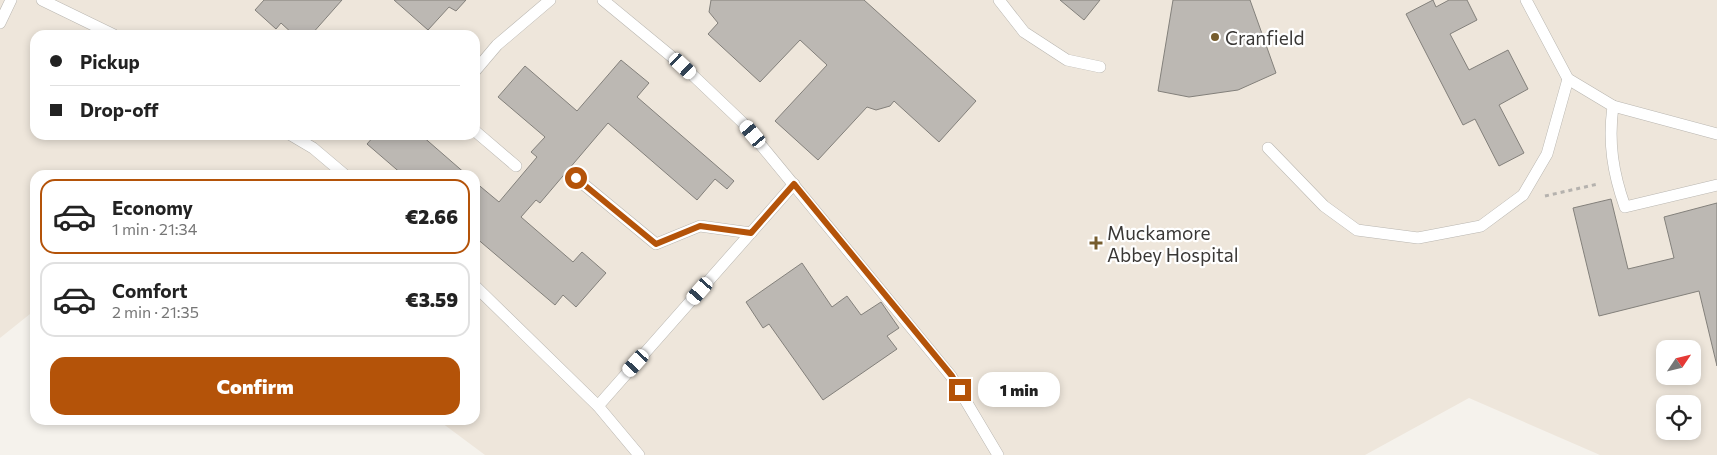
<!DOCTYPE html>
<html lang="en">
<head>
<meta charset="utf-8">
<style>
	:root { --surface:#fff; --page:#f6f6f6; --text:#222; --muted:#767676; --line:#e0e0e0; --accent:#b45309 }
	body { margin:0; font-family:Commissioner,sans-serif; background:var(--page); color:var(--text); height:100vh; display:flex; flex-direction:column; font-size:19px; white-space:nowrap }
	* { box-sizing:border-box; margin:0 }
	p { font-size:16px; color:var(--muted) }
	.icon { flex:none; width:28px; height:28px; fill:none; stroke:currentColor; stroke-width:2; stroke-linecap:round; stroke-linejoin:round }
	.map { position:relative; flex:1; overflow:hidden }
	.panel { position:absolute; left:30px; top:170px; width:450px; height:255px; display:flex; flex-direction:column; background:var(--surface); border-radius:15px; box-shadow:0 2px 8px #0003 }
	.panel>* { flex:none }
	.hud { position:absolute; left:30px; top:30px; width:450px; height:110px; border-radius:15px; box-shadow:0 2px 8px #0003; display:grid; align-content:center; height:110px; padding:0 20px; background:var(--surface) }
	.needle { width:32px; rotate:55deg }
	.buttons { position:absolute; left:1656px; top:340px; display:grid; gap:10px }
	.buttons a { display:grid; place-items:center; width:45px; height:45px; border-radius:10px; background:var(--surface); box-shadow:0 2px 8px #0003; font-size:25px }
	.end { position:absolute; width:22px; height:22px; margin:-11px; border:6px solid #b45309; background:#fff; box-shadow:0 0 0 2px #fff }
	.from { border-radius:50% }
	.bubble { position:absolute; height:35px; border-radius:15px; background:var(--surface); box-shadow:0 2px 8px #0003; font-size:16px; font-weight:800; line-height:35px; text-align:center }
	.car { position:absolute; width:15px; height:30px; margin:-15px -8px; border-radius:6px; box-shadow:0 0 4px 1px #0007; background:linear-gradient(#fff 24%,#345 0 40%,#fff 0 76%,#345 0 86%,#fff 0) }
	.hud b { display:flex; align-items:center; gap:18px; height:48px; font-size:19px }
	.hud b+b { border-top:1px solid var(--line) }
	.hud i { width:12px; height:12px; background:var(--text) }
	ul { padding:9px 0 0; list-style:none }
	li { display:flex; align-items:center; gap:15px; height:75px; margin:0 10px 8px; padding:0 10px; border:2px solid var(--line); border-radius:15px }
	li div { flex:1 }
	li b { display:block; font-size:19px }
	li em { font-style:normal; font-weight:800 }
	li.active { border-color:var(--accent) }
	li>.icon { width:45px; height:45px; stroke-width:1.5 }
	.primary-button { display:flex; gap:10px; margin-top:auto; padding:10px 20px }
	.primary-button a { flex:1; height:58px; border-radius:15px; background:var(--accent); color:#fff; font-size:20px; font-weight:800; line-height:58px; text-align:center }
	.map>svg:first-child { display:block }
</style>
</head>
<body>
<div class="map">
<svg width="1717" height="455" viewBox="0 0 1717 455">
	<rect width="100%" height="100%" fill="#f5f2ec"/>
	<!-- built -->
	<path fill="#eee6db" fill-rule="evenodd" d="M0,0H1717V455H1600L1469,398L1365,455H485L438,420H475V175H35V310L0,338ZM35,35H475V135H35ZM1665,349H1692V376H1665ZM1665,404H1692V431H1665Z"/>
	<!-- building -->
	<g fill="#bcb8b3" stroke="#83807b">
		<polygon points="264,0 342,0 311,35 294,35 281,23 276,29 255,10"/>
		<polygon points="394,0 466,0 456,11 449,7 428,30"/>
		<polygon points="711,0 864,0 976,101 939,142 894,101 890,106 876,110 867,107 818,160 775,121 827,65 800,40 760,82 708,34 718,23 709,12"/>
		<polygon points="1060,0 1100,0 1084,20"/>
		<polygon points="1173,0 1250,0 1276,73 1238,90 1189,97 1158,91"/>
		<polygon points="1433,0 1436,7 1449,0 1467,0 1477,20 1450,34 1469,70 1508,50 1528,89 1499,105 1524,153 1499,166 1475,119 1463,125 1406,14"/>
		<polygon points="621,60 649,83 637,97 734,181 727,189 715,179 697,200 608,123 540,203 536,200 521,217 573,262 582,252 606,273 576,307 563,295 555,305 475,237 475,182 499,202 537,157 531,152 545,137 498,97 525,66 577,111"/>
		<polygon points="375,135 421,135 467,175 403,175 367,144"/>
		<polygon points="1611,199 1628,269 1674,258 1664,217 1717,203 1717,366 1699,291 1599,316 1573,208"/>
		<polygon points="802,263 832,307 847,296 861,315 881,302 899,328 887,336 897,349 823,400 769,324 763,328 746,302"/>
	</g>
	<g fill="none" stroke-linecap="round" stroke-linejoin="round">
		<!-- lane casing -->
		<g stroke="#b9b6b0" stroke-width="12">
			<g id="lane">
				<polyline points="42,0 114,35"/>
				<polyline points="603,0 683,66 742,122 951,376 998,455"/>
				<polyline points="999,0 1024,32 1067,60 1100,67"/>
				<polyline points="1526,0 1568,79 1613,106 1717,134"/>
				<polyline points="0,23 11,0"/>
				<polyline points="475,71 497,45 550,0"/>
				<path d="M1613,106C1608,143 1613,173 1625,207L1717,185"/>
				<polyline points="475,131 516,166"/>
				<polyline points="291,135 313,148 345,175"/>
				<polyline points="1268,148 1324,206 1357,230 1418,238 1481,226 1523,195 1547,154 1568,79"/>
				<polyline points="576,178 656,244 700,226 751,233"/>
				<polyline points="475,286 598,406 639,455"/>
				<polyline points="598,406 794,184"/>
			</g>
		</g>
		<!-- path -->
		<polyline stroke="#b5b2ae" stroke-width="3" stroke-dasharray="4 4" stroke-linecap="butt" points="1545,196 1598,184"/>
		<!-- lane -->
		<use href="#lane" stroke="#fff" stroke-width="11"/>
	</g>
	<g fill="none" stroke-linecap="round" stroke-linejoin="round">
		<!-- route -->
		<polyline stroke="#b45309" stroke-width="6" points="576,178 656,244 700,226 751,233 794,184 952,376 960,390"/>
	</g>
	<!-- markers -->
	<g fill="#765d2e" stroke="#fff" stroke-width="2">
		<circle cx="1215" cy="37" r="5"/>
		<path d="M1093.5 235.5h5v5h5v5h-5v5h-5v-5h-5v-5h5z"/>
	</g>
	<g text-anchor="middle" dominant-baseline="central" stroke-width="4.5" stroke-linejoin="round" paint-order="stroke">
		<!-- poi labels -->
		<g font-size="19" fill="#393735" stroke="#fff" text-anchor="start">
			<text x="1225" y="37">Cranfield</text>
			<text x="1107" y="232">Muckamore<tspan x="1107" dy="22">Abbey Hospital</tspan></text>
		</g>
	</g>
</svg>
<div class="buttons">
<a><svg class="needle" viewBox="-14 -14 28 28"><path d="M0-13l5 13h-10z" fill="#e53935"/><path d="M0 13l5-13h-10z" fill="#767676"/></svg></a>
<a><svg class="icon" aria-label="locate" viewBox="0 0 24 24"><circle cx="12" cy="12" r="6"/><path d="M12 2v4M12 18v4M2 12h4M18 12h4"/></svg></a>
</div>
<i class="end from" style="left:576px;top:178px"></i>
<i class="end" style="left:960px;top:390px"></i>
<div class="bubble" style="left:978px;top:372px;width:82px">1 min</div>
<i class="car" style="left:683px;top:66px;rotate:133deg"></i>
<i class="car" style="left:753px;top:134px;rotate:320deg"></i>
<i class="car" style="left:700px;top:291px;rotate:221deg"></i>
<i class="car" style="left:636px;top:363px;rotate:222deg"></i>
<div class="hud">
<b><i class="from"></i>Pickup</b>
<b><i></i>Drop-off</b>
</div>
<section class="panel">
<ul>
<li class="active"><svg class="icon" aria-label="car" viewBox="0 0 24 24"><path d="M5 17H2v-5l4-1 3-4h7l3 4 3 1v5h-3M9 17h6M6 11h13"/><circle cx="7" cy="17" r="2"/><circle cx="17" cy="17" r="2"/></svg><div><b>Economy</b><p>1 min · 21:34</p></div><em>€2.66</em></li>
<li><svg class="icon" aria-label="car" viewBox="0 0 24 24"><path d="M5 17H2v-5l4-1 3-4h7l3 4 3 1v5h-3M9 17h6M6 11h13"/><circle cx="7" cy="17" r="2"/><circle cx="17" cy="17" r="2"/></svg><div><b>Comfort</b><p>2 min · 21:35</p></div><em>€3.59</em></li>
</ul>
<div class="primary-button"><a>Confirm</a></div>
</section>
</div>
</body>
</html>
